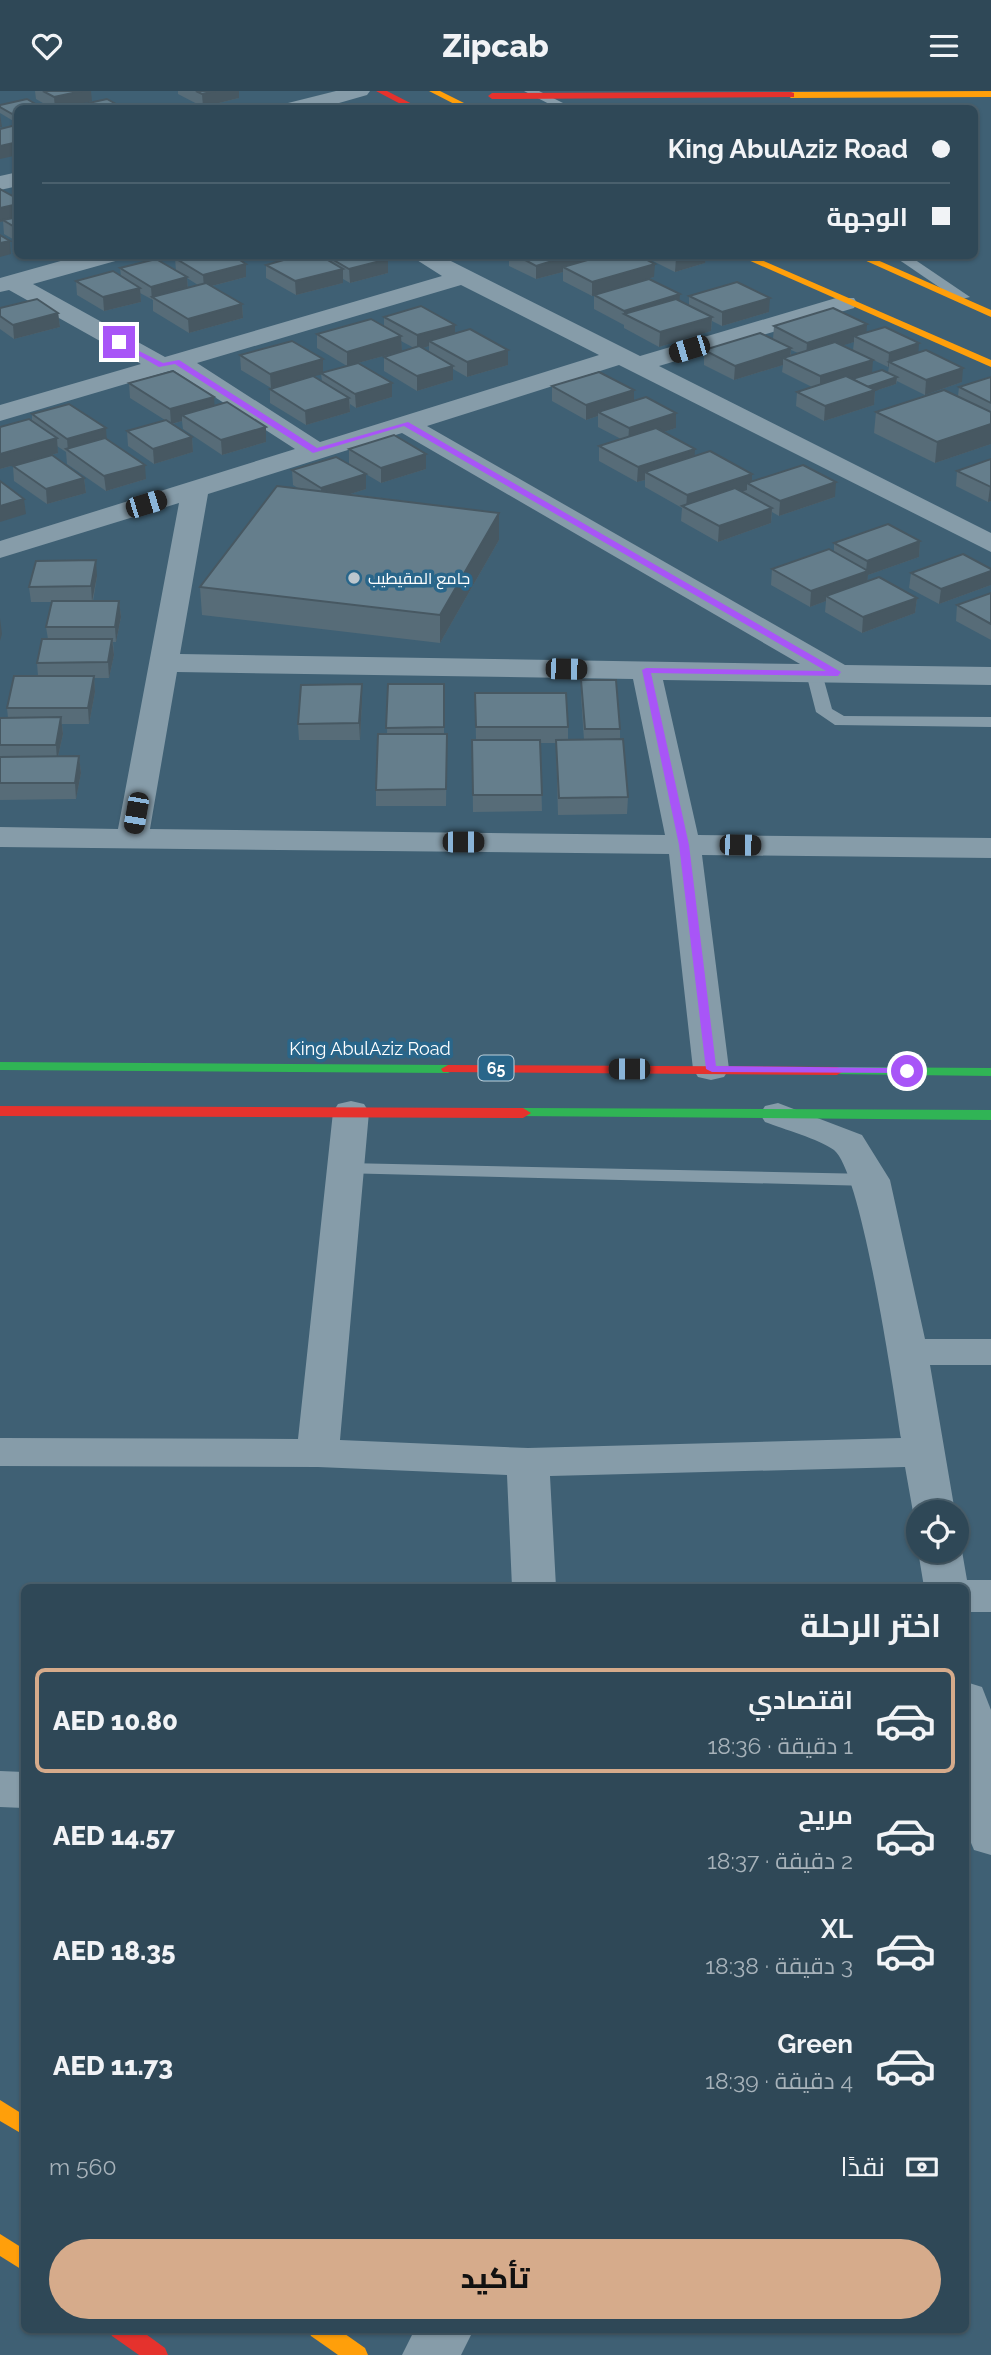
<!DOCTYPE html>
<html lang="ar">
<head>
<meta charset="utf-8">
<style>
	:root { --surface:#2f4857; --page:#374f5d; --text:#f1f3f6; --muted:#a7b2ba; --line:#4a606d; --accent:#d6ab8b }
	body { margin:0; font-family:Raleway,Cairo,sans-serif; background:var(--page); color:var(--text); direction:rtl; height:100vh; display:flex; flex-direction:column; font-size:26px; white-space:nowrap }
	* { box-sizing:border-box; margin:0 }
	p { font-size:23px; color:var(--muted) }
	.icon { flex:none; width:38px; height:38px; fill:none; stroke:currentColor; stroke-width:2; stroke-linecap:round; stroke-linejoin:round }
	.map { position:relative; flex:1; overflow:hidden; direction:ltr }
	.details { position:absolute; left:21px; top:1493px; width:948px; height:749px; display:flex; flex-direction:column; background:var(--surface); border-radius:10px; box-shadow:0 2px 5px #0004,0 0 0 2px var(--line); direction:rtl }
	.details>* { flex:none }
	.top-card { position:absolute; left:14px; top:14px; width:964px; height:154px; border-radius:10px; box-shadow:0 2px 5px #0004,0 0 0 2px var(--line); direction:rtl; display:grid; align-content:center; height:154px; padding:0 28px; background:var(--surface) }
	.buttons { position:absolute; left:906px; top:1409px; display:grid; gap:14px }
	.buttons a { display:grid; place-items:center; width:63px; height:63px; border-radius:50%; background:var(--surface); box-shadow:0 2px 5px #0004,0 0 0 2px var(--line); font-size:35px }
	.end { position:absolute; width:32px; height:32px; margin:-16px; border:9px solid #a855f7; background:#fff; box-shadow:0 0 0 4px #fff }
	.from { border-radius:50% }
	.car { position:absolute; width:21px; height:42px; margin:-21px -10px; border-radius:9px; box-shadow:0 0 5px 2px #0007; background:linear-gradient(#222 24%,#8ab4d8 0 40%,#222 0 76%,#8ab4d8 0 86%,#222 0) }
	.top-card b { display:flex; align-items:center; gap:24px; height:66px; font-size:26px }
	.top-card b+b { border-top:2px solid var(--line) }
	.top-card i { width:18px; height:18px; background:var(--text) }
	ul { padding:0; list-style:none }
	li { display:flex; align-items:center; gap:21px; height:105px; margin:0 14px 10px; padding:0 14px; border:4px solid transparent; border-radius:10px }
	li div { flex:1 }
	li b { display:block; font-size:26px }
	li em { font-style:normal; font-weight:800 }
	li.on { border-color:var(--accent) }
	li>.icon { width:63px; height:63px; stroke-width:1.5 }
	h2 { padding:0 28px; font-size:32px; line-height:84px }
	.pay { display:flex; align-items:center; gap:18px; height:77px; padding:0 28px; font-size:26px }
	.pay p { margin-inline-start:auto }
	.cta { display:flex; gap:14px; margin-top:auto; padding:14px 28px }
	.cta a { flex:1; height:80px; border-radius:42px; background:var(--accent); color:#111; font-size:28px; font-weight:800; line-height:80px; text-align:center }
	header { display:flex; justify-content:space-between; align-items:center; height:91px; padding:0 28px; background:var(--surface); font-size:32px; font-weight:800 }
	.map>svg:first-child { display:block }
</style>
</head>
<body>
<header><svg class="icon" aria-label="menu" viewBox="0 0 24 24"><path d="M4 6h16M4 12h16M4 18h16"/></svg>Zipcab<svg class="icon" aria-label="heart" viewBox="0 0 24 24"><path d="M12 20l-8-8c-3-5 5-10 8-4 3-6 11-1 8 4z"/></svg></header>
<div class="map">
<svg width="991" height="2264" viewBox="0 0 991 2264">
	<rect width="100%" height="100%" fill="#3f6074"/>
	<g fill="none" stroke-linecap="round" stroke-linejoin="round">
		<!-- lane -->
		<g fill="#869ca9" fill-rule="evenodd">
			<polygon points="524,0 539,0 575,18 559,18"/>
			<polygon points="892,164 908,164 970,206 958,209"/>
			<polygon points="814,577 822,582 832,618 844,625 991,626 991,636 835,634 816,621 806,582"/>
			<polygon points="346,1072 871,1083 881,1089 871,1095 339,1082 336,1078 339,1074"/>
		</g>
		<!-- street -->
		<g fill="#869ca9" fill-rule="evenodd">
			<polygon points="336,0 370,0 367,4 318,18 282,18 284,13"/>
			<polygon points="18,81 18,95 0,99 0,85"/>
			<path d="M82,164H122L119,169L33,193L165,266L442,185L409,164H439L640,265L836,207H854L857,212L854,217L659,275L991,442V461L619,274L427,335L845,574L991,576V594L663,589L698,744L991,747V767L702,764L729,978L724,986L711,989L698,986L693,978L669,763L0,756V736L118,738L179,412L0,467V450L295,358L173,279L0,330V314L141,273L9,199L0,201V187ZM461,194L599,264L320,351L197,272ZM402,342L800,573L180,563L208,403ZM177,581L633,588L665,744L150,738Z"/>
			<path d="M351,1010L364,1013L369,1021L340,1349L528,1357L901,1347C894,1302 862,1081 834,1059C819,1048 783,1038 765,1031L760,1023L765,1015L778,1012L862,1044L890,1089L925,1248H991V1274H930L955,1421H919V1431L913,1421L905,1376L550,1385L556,1496H512L507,1384L318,1376L0,1375V1347L298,1348L333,1021L338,1013Z"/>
			<polygon points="957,1452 962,1460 967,1489 991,1489 991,1521 966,1521 966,1496 924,1496 918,1460 919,1459 957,1460"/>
			<polygon points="966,1591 982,1596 991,1619 991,1764 974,1759 966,1740"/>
			<polygon points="0,1680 24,1681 24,1717 0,1716"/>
			<polygon points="415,2238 474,2238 461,2264 402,2264"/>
		</g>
		<!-- fast -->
		<g fill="#30b455" fill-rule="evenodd">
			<polygon points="0,971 448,974 455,978 448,982 0,979"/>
			<polygon points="837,976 991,977 991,985 832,983 830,980"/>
			<polygon points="523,1017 991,1019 991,1029 518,1025 515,1022 518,1019"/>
		</g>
		<!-- slow -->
		<g fill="#ff9f0a" fill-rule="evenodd">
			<polygon points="429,0 440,0 476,18 464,18"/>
			<polygon points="991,0 991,6 791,7 787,4 791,1"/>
			<polygon points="737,164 750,164 991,269 991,276"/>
			<polygon points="853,164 866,164 991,219 991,226"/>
			<polygon points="0,2009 24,2024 24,2044 0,2030"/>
			<polygon points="0,2143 24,2158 24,2180 0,2165"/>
			<polygon points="308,2238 338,2238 365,2257 368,2264 338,2264 311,2245"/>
		</g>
		<!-- jam -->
		<g fill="#e5322d" fill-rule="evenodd">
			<polygon points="376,0 387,0 422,18 410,18"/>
			<polygon points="791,1 794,2 794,6 492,8 488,5 492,2"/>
			<polygon points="448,974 837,976 844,980 837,984 443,981 441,978"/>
			<polygon points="0,1015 523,1017 531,1022 523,1027 0,1025"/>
			<polygon points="109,2238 139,2238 165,2257 168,2264 139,2264 112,2245"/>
		</g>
	</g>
	<!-- wall -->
	<g fill="#576c78" fill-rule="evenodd">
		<polygon points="35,0 91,0 61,18 53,18 36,8"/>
		<polygon points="178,0 239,0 239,7 203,16 178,3"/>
		<polygon points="27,8 15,31 0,22 0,14"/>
		<polygon points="0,98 18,108 18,151 4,143 3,130 0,131"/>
		<polygon points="299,164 382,164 388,182 350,192 343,188 343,192 296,204 266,187 266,174"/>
		<polygon points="474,164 497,164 482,169"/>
		<polygon points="509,164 638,164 654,186 592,205 563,190 563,181 536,188 509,175"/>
		<polygon points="645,164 706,164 705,172 675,181 645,166"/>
		<path d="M175,167L246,186L212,195L242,213L243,227L189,242L153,220V209L140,202L141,211L104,220L77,204L76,190L121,185L120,177L176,180ZM187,187L198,194L188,197Z"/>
		<polygon points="594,204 680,210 689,214 689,205 769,221 722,235 712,230 711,240 659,256 624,237 624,234 594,218"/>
		<polygon points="0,217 58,222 60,236 14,248 0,238"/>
		<path d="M384,226L455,242L508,259V274L467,286L453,278V289L417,300L384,280V266L414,257L401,250L402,260L358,272L392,292V306L356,317L350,313V321L306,334L270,312V298L271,297L241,279L240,264L323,282L347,275L317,257V243L384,236ZM429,255V261L422,257ZM321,283L322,290L313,285Z"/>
		<path d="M774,235L866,241L918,262L962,291L925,304L897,290L896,293L875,300L874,314L824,330L796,315L797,301L812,296L782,281L783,274L734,289L704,274V259L773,248ZM854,251L853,259L843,254ZM791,259L798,262L791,265ZM861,263L888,276L889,275L888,282H872Z"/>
		<polygon points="991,286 991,353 935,372 874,342 876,321 958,305 959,296"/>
		<polygon points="129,292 214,306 214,315 266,351 222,364 183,338 182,330 172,333 192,346 193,361 154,373 128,355 127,340 165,329 130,307"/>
		<polygon points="552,295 634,310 676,337 663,341 695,365 752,391 835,406 779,425 772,421 771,432 718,451 681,430 682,417 645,396 645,389 637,391 599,370 599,355 621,348 598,336 598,325 586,329 552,310"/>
		<polygon points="32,323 107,348 146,388 106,400 67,373 66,361 57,355 58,362 0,378 0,336 32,330"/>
		<polygon points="349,358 426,378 381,392 349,373"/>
		<polygon points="991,368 991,410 988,411 956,395 957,380"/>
		<polygon points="13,375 84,387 86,402 47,413 14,390"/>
		<polygon points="292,379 366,383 366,398 350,403 499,422 499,449 440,552 202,524 200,496 298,397 293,394"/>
		<polygon points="920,450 919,466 868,484 867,491 917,507 915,522 862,542 825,521 826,510 810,516 771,494 772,478 834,461 834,452"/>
		<polygon points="991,478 991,494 939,513 909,497 911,482"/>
		<polygon points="97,485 93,510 119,510 121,526 116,551 113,551 114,564 109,587 94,587 95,601 89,633 62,633 63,643 58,666 79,665 81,682 76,708 0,709 0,627 8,627 7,617 38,585 37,572 48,548 46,536 52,511 31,511 29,496"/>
		<polygon points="991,502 991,549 956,530 957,514"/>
		<polygon points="581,589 620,638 620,648 628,706 627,723 558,724 556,652 540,652 542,720 473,721 472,649 476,649 475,602 568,636 568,649 584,649 581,605"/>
		<polygon points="388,593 444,593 444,643 447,643 446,715 376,715 376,699 387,643"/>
		<polygon points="362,609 360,649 299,649 298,633"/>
	</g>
	<!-- shaded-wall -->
	<g fill="#475862">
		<polygon points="82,0 91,0 92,10 61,18 55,18 54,6"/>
		<polygon points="215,0 239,0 239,7 203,16 202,3"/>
		<polygon points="0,23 2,36 0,36"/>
		<polygon points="18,23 18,30 15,31 14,24"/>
		<polygon points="18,51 18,64 0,68 0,55"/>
		<polygon points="18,113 18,127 0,131 0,117"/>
		<polygon points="10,150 11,163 0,166 0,152"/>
		<polygon points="482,164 497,164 482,169"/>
		<polygon points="572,164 585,164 585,175 563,176 563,181 536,188 536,175"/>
		<polygon points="685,164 706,164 705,172 675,181 676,167"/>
		<polygon points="388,168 388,182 350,192 349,178"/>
		<polygon points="246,173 246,186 204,197 203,184"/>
		<polygon points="655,173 654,186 592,205 592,191"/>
		<polygon points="343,178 343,192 296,204 295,190"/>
		<polygon points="187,186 188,200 152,206 152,210 151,196"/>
		<polygon points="140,197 141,211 104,220 103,206"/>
		<polygon points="680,203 679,217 624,223 624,220"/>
		<polygon points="770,207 769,221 722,235 722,221"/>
		<polygon points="242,213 243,227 189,242 188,228"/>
		<polygon points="58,222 60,236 14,248 13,234"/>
		<polygon points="712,226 711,240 659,256 660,241"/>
		<polygon points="867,233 866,247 854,245 854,251 806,266 807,252"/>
		<polygon points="455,234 455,248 429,250 429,255 417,259 417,244"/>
		<polygon points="401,245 402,260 347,275 347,261"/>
		<polygon points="919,252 918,266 889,271 889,275 888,276 889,262"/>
		<polygon points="791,257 790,270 783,267 783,274 734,289 735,275"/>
		<polygon points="508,259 508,274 467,286 467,271"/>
		<polygon points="323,268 323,283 271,297 270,283"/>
		<polygon points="873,269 872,283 820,300 820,285"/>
		<polygon points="453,275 453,289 417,300 417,285"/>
		<polygon points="963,277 962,291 925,304 926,289"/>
		<polygon points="897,286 896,293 875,300 874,314 824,330 825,315 867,296"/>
		<polygon points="392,292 392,306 356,317 355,303"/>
		<polygon points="634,299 634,314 598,321 598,325 586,329 586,314"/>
		<polygon points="214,306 215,321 182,324 182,330 171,333 170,318"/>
		<polygon points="349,307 350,321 306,334 305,320"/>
		<polygon points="676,322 676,337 628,352 629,337"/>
		<polygon points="991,333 991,353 935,372 937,351"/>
		<polygon points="266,336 266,351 222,364 221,349"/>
		<polygon points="106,337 107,352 68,360 67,348"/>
		<polygon points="192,346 193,361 154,373 153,358"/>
		<polygon points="57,347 58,362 0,378 0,363"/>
		<polygon points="695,358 694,373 645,381 645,389 637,391 638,376"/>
		<polygon points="426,363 426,378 381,392 381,377"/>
		<polygon points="145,374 146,388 106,400 104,385"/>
		<polygon points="366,383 366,398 322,412 321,397"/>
		<polygon points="752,383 752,395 747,392 747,399 689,419 686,417 687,404"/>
		<polygon points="84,387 86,402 47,413 46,398"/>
		<polygon points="836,391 835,406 779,425 780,410"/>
		<polygon points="990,396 991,396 991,410 988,411"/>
		<polygon points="24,408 26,423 0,431 0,415"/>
		<polygon points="772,417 771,432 718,451 719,435"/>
		<polygon points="499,422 499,449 440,552 440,524"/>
		<polygon points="920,450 919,466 868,484 867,495 826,505 826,510 810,516 811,500 866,481 867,470"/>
		<polygon points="96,469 97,485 92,511 91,495"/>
		<polygon points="991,480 991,494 939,513 941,498"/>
		<polygon points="917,507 915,522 862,542 863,526"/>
		<polygon points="119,510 121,526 116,551 115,536"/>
		<polygon points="0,527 2,543 0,550"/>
		<polygon points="112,548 114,564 109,587 108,571"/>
		<polygon points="94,585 95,601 89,633 88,617"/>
		<polygon points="362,593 362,609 360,649 359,632"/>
		<polygon points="61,626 63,643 57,670 56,654"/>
		<polygon points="79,665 81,682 76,708 75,692"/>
	</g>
	<!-- building -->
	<g fill="#657e8c" stroke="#475862" stroke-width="2">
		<polygon points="43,0 82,0 54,6"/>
		<polygon points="196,0 215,0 202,3"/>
		<polygon points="27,8 44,18 18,18 18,23 14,24 0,16 0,14"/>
		<polygon points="107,8 125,18 80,18 75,15"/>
		<polygon points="16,34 18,35 18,51 0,55 0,38"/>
		<polygon points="0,98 18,108 18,113 0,117"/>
		<polygon points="18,126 18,138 3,129"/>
		<polygon points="0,144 10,150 0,152"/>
		<polygon points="185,164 232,164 246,173 203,184 175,167"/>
		<polygon points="301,164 319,164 343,178 295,190 266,174"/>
		<polygon points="325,164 382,164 388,168 349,178"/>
		<polygon points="516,164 572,164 536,175"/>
		<polygon points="605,164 638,164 655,173 592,191 563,176"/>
		<polygon points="670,164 685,164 676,167"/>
		<polygon points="156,168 187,186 151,196 120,177"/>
		<polygon points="113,180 140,197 103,206 76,190"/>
		<polygon points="649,188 680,203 624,220 594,204"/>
		<polygon points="737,191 770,207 722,221 689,205"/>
		<polygon points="206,192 242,213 188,228 152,206"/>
		<polygon points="37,208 58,222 13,234 0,225 0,217"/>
		<polygon points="676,208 712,226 660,241 624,223"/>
		<polygon points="421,215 455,234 417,244 384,226"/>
		<polygon points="833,217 867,233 807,252 774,235"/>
		<polygon points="371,228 401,245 347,261 317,243"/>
		<polygon points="885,236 919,252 889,262 854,245"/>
		<polygon points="470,238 508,259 467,271 429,250"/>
		<polygon points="760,242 791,257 735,275 704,259"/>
		<polygon points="292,250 323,268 270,283 240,264"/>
		<polygon points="835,251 873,269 820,285 783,267"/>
		<polygon points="419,255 453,275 417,285 384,266"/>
		<polygon points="926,259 963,277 926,289 889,271"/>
		<polygon points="358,272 392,292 355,303 321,282"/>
		<polygon points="882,279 897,286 867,296 852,288"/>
		<polygon points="173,280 214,306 170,318 129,292"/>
		<polygon points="599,281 634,299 586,314 552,295"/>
		<polygon points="313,285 349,307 305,320 270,298"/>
		<polygon points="846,285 875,299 825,315 797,301"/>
		<polygon points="991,286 991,312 959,296"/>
		<polygon points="944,299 991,321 991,333 937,351 876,321"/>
		<polygon points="646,306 676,322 629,337 598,321"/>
		<polygon points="227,311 266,336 221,349 182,324"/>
		<polygon points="69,313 106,337 67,348 32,323"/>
		<polygon points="29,328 57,347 0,363 0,336"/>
		<polygon points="166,329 192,346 153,358 127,340"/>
		<polygon points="656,337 695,358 638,376 599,355"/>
		<polygon points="394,344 426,363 381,377 349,358"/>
		<polygon points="105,347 145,374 104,385 66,358"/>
		<polygon points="710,360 752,383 687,404 645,381"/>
		<polygon points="52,364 84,387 46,398 13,375"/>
		<polygon points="336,366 366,383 321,397 292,379"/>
		<polygon points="991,368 991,396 957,380"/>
		<polygon points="803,374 836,391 780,410 747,392"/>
		<polygon points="0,390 24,408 0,415"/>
		<polygon points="277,395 499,422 440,524 200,496"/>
		<polygon points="735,397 772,417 719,435 682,415"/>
		<polygon points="888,433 920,450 867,470 834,452"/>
		<polygon points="829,458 868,480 811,500 772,478"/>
		<polygon points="963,463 991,478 991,480 941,498 911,482"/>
		<polygon points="96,469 91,495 29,496 36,470"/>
		<polygon points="879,486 917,507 863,526 826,505"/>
		<polygon points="991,502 991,533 957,514"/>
		<polygon points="52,510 119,510 115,536 46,536"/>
		<polygon points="42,548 112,548 108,571 37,572"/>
		<polygon points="14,585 94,585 88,617 7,617"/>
		<polygon points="581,589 616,589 620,638 585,638"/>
		<polygon points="362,593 359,632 298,633 301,594"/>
		<polygon points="388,593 444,593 444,636 386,637"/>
		<polygon points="475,602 566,602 568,636 476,636"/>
		<polygon points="61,626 56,654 0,654 0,627"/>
		<polygon points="378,643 447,643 446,698 376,699"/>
		<polygon points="623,648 628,706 559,707 556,649"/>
		<polygon points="472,649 540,649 542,704 473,704"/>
		<polygon points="79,665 75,692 0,692 0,666"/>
	</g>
	<!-- route -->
	<polygon fill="#a855f7" points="117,249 163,272 179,269 317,357 408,331 841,581 838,585 651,582 689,754 716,975 907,977 913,980 911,982 712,981 706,978 679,754 642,579 646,577 826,580 404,335 313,362 175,273 159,276 117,252"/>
	<!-- markers -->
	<circle fill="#bcc7ce" stroke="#29668a" stroke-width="2.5" cx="354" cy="487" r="7"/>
	<g text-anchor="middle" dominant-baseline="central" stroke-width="7" stroke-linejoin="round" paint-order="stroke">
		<!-- far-poi labels -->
		<g font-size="16" fill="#fff" stroke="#29668a" text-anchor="start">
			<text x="368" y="487">جامع المقيطيب</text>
		</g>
		<!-- shield labels -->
		<rect fill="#29668a" stroke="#bfd1dc" stroke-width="2" x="478.5" y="964.5" width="35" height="25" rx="5"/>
		<g font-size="16" font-weight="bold" fill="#fff">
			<text x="496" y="977">65</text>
		</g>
		<!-- street labels -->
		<g font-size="18" fill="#fff" stroke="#29668a">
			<text x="370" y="957">King AbulAziz Road</text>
		</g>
	</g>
</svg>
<div class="buttons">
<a><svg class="icon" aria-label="locate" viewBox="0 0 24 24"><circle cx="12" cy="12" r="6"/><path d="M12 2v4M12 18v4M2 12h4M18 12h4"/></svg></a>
</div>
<i class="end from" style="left:907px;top:980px"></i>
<i class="end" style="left:119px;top:251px"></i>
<i class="car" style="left:689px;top:258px;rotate:253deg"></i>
<i class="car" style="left:146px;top:413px;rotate:73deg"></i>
<i class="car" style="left:566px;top:578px;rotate:91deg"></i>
<i class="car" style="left:136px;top:722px;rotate:190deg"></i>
<i class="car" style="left:463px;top:751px;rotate:90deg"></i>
<i class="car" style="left:740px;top:754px;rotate:91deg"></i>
<i class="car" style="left:629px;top:978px;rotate:270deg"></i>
<div class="top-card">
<b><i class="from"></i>King AbulAziz Road</b>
<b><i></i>الوجهة</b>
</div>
<section class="details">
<h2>اختر الرحلة</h2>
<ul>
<li class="on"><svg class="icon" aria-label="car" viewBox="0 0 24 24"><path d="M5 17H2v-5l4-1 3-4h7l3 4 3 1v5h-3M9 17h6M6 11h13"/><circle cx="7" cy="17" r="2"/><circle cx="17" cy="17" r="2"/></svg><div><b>اقتصادي</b><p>1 دقيقة · 18:36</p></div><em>AED 10.80</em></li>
<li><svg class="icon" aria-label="car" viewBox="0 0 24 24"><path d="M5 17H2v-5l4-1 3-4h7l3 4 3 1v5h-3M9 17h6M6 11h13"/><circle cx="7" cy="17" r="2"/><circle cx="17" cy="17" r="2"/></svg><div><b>مريح</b><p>2 دقيقة · 18:37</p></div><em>AED 14.57</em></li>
<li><svg class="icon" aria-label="car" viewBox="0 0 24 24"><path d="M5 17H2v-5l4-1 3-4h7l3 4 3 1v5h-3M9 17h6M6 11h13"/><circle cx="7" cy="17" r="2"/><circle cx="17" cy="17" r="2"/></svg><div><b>XL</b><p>3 دقيقة · 18:38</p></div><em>AED 18.35</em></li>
<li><svg class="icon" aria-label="car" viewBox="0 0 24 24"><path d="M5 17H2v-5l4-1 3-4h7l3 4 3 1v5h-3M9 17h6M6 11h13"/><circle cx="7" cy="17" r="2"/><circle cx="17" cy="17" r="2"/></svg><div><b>Green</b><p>4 دقيقة · 18:39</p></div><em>AED 11.73</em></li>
</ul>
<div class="pay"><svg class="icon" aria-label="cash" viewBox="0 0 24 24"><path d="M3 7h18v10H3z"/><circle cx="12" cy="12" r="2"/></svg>نقدًا<p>560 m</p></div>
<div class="cta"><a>تأكيد</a></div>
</section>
</div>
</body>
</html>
